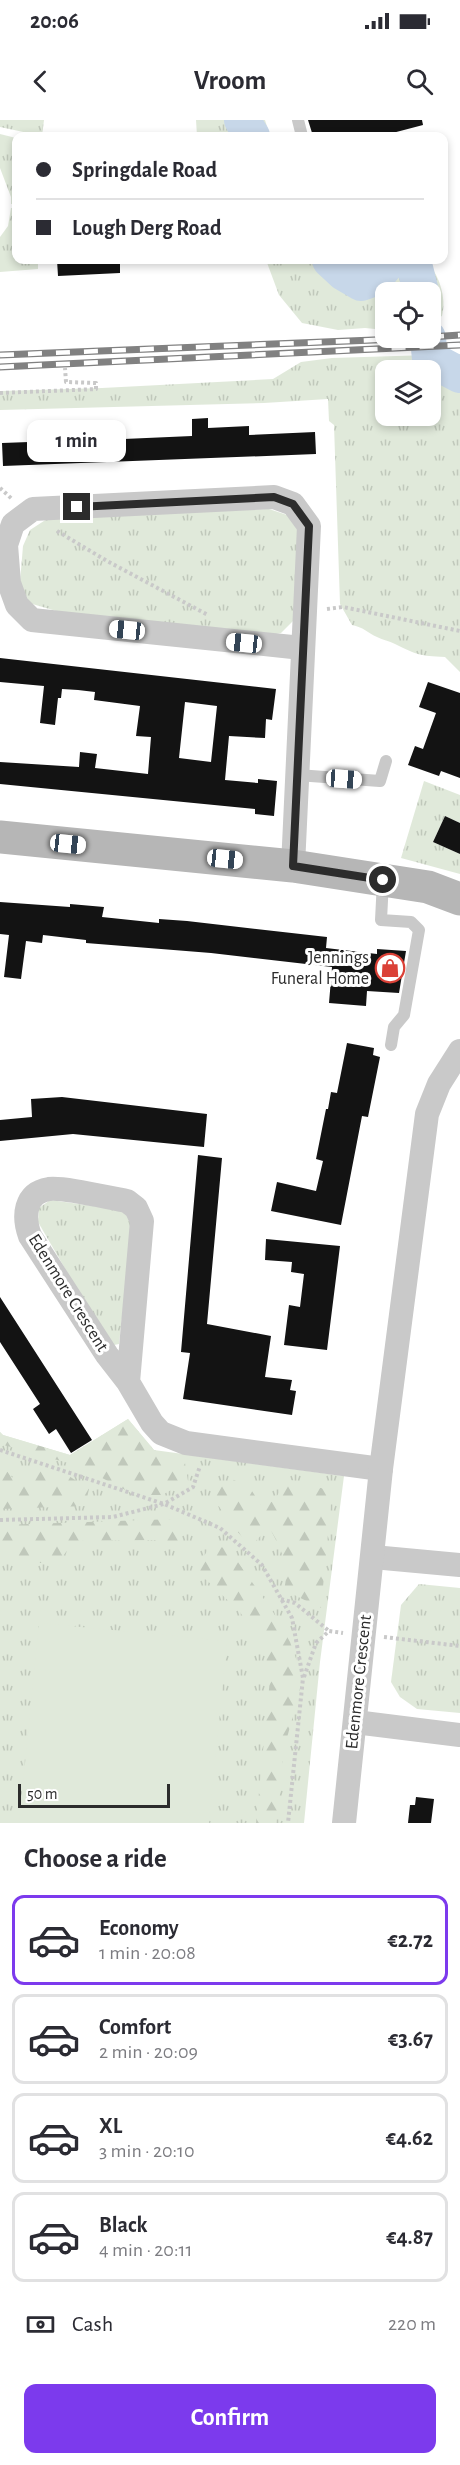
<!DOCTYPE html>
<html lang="en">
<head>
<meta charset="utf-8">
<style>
	:root { --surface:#fff; --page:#f7f7f7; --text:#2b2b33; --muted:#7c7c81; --line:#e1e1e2; --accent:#7c3aed }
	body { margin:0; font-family:"Alegreya Sans",sans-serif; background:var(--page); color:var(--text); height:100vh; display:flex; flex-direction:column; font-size:22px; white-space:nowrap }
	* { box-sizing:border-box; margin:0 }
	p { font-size:20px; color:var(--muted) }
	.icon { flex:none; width:33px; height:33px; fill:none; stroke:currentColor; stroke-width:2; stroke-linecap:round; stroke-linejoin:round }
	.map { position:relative; height:1703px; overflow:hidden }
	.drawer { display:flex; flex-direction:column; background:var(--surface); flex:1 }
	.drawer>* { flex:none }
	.hud { position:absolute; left:12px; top:12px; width:436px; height:132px; border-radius:12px; box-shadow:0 3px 9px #0003; display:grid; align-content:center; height:132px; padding:0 24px; background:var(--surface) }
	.controls { position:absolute; left:375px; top:162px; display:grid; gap:12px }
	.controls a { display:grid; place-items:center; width:66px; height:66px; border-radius:12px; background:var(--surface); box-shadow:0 3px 9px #0003; font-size:30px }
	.scale { position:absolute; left:18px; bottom:15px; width:152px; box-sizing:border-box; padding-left:6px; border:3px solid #2c2c2c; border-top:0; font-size:16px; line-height:21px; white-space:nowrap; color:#2c2c2c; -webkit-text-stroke:4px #fff; paint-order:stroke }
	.end { position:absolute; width:27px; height:27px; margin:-14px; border:8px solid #2c2c2c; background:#fff; box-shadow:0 0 0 3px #fff }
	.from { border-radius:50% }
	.bubble { position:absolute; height:42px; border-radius:12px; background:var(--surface); box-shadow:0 3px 9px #0003; font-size:20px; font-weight:700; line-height:42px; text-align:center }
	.car { position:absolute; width:18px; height:36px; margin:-18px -9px; border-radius:8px; box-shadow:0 0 4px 2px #0007; background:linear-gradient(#fff 24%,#345 0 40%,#fff 0 76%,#345 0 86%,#fff 0) }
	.hud b { display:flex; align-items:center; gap:21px; height:57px; font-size:22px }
	.hud b+b { border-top:2px solid var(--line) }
	.hud i { width:15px; height:15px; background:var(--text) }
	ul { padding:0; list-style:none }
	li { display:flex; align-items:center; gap:18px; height:90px; margin:0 12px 9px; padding:0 12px; border:3px solid var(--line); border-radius:12px }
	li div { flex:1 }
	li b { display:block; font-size:22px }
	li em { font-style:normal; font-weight:700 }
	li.active { border-color:var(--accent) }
	li>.icon { width:54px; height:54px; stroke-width:1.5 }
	h2 { padding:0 24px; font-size:27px; line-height:72px }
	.pay { display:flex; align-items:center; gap:15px; height:66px; padding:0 24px; font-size:22px }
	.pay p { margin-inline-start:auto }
	.primary-button { display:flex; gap:12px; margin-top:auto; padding:12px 24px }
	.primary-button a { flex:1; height:69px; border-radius:12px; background:var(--accent); color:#fff; font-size:24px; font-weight:700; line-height:69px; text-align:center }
	.status { display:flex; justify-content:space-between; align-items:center; height:42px; padding:0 30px; background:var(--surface); direction:ltr }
	.status svg { height:16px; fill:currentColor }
	header { display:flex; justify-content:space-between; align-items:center; height:78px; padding:0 24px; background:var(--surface); font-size:27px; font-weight:700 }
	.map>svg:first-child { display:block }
</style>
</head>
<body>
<div class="status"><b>20:06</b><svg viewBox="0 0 49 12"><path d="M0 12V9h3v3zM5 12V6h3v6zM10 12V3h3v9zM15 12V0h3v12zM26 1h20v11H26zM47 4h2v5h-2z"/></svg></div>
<header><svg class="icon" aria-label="back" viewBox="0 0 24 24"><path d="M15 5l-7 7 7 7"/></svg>Vroom<svg class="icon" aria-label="search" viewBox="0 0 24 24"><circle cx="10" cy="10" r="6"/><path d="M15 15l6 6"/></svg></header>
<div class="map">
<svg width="460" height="1703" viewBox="0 0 460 1703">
	<defs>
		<pattern id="grass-tufts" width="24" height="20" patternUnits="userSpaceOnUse" patternTransform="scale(1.5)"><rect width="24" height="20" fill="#e0e9da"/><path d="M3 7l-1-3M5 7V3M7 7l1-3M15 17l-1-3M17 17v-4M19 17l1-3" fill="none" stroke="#c0c8bb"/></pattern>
		<pattern id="forest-firs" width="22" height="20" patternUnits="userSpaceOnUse" patternTransform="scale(1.5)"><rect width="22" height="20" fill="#e0e9da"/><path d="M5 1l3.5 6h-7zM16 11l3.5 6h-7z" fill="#c0c8bb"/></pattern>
	</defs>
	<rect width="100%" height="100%" fill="#fff"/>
	<!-- grass -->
	<g fill="url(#grass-tufts)" fill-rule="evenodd">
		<polygon points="0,0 44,0 42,16 0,7"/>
		<polygon points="196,0 265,0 270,16 197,16"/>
		<polygon points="0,14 16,18 16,84 11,84 11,77 0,48"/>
		<polygon points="11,88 16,88 16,140 38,140 38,149 0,152 0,117 8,106"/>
		<path d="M266,140H319L340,156L364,157L371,152L381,140H425C439,153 447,178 442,196L431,201L430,172H386L385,210L365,208L338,210L302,203L279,175Z"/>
		<path d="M460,234V552L445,537C419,536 418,535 395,524C389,521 383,520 377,517C368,513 363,507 352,505L340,484L334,305L329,301L328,279L264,283L0,290V271L102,268L273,259L301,242L332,238ZM386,250H430V296H386Z"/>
		<polygon points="269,389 290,396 299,413 293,501 281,513 266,516 63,493 29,483 20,462 23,426 30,410 50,397"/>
		<polygon points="424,661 460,675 460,703 445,696 433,722 460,734 460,754 401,738"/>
		<polygon points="50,1080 123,1090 133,1100 119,1224 114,1225 107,1221 38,1102 39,1088"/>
		<polygon points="128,1299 154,1330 344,1356 320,1542 304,1703 0,1703 0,1312 3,1315 70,1335"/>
		<polygon points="419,1464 460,1468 460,1593 417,1589 400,1577 391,1562 401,1485"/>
	</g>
	<!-- forest -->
	<g fill="url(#forest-firs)">
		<polygon points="128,1299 154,1330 185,1343 188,1361 162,1375 135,1375 79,1346 0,1324 0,1312 3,1315 70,1335"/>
		<polygon points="0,1343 22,1369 28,1352 58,1349 89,1369 85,1386 0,1389"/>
		<path d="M232,1359L250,1368L261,1385L274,1381L287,1359L332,1371L321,1488L284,1470C290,1445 281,1429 269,1407L251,1426L231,1405L211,1374Z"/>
		<polygon points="175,1399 179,1424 156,1420 74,1421 58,1443 10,1443 0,1435 0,1405"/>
		<polygon points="210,1426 228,1428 273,1492 290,1522 303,1558 284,1629 276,1703 256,1703 270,1559 264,1528 240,1492 196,1450"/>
	</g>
	<!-- pitch -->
	<polygon fill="#e0e9da" points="39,1503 227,1521 209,1703 19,1703"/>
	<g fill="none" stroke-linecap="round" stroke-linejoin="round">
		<!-- river -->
		<g stroke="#c7d7e9" stroke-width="36">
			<polyline points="242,0 252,16"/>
			<polyline points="330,140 344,153 361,163 375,158 390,140"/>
			<polyline points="413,140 421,172"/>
			<polyline points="428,218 430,239 460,255"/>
		</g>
	</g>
	<!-- building -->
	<g fill="#131313" fill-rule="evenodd">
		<polygon points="308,0 422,0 423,5 381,16 313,16"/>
		<polygon points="57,140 120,140 120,153 58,156"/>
		<polygon points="208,298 208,308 249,306 249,315 315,312 316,334 3,346 2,323 84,320 84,311 100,310 101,320 192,316 192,299"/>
		<path d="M0,538L276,569L272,600L266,599L265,618L229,616L225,660L258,663V659L277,661L274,696L255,694V689L0,664V642L79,647L80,632L97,634L95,648L148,654L151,617L136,616L140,586L94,580L95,572L78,570L62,569L61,578H58L55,605L40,603L44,566L0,562ZM185,582L217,586L211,642L179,638Z"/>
		<polygon points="428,562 460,573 460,658 441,651 439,656 408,645 415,626 423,629 436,593 419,587"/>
		<polygon points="445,696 460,703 460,734 433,722"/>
		<polygon points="0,782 70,787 70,784 104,787 102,797 159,803 159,799 187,801 327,817 326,828 377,834 377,829 406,831 399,873 367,871 366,886 329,883 332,847 211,833 86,823 86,820 43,815 42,823 26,821 21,859 4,857 9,815 0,814"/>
		<polygon points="347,923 374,928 373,935 380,937 368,997 362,996 341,1105 271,1091 277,1062 316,1071 323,1041 316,1039 326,989 328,989 331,972 337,973"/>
		<polygon points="62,977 207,994 204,1027 73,1014 0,1021 0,1000 32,997 31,979"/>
		<polygon points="198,1035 222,1038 207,1204 271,1216 265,1257 292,1260 290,1270 296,1271 292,1295 183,1279 190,1233 181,1232"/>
		<polygon points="266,1119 340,1126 327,1230 284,1225 289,1185 300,1187 304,1154 291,1152 292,1142 265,1140"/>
		<polygon points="0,1177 92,1320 71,1333 56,1309 49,1314 33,1289 40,1284 0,1222"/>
		<polygon points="416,1677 434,1679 431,1703 408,1703 410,1685 415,1685"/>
	</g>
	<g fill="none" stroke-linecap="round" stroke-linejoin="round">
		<!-- path -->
		<g stroke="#c9c9c9" stroke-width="4" stroke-dasharray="3 3" stroke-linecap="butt">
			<polyline points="0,273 96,269 96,263 66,262 65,248"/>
			<polyline points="0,368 12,379"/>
			<polyline points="57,411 107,441 208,495"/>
			<polyline points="327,489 343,487 460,511"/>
			<polyline points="0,1330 164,1384 220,1408 262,1445 292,1498 303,1558 288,1703"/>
			<polyline points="0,1400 113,1397 164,1384 193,1367 200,1346"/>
			<polyline points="281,1479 295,1483 329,1511"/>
			<polyline points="384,1517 460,1526"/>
			<polyline points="304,1557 316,1523 329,1511 343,1513"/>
		</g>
		<!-- lane -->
		<g stroke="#c9c9c9" stroke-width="12">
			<polyline points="298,0 302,16"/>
			<polyline points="297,655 380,661 386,641"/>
			<polyline points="383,761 381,800 411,802 419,810 404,895 394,907 391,925"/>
		</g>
		<!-- street -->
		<g stroke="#c9c9c9" stroke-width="24">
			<polyline points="293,746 309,406 293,384 274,377 33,389 13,404 6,425 9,463 17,485 32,500 302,528"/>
			<path d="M128,1262L142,1101L136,1088L127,1081C109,1078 64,1067 49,1069C24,1073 23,1097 30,1116L107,1235L128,1262L152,1303L161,1313L186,1323L381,1349"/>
			<polyline points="373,1437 460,1445"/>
			<polyline points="355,1602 460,1615"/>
			<polyline points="344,1703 381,1349 427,994 439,964 460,931"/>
		</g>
		<!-- secondary -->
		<polyline stroke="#b6b6b6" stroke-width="33" points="0,717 293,746 428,767 460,779"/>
		<!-- rail casing -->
		<g stroke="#818181" stroke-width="7">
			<g id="rail">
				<polyline points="430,217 460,215"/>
				<polyline points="0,235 424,218"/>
				<polyline points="0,247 460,225"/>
			</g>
		</g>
		<!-- rail -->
		<use href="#rail" stroke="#fff" stroke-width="4.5" stroke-dasharray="14" stroke-linecap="butt"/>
	</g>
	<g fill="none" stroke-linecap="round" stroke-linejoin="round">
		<!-- route -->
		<polyline stroke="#2c2c2c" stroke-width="8" points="77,387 274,377 293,384 309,406 293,746 383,760"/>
	</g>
	<!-- icons -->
	<defs>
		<g id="shop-ring" transform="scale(1.5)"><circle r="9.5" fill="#fff" stroke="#db4137" stroke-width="1.5"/><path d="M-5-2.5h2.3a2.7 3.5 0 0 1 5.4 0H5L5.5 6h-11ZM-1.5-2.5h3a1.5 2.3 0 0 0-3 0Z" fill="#db4137"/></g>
	</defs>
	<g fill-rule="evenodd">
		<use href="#shop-ring" x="390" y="848"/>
	</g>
	<g text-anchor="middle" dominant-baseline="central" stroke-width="6" stroke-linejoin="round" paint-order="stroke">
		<!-- poi labels -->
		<g font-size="18" fill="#2c2c2c" stroke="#fff" text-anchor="end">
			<text x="369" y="838">Jennings<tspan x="369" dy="21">Funeral Home</tspan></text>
		</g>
		<!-- street labels -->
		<g font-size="18" fill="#2c2c2c" stroke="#fff">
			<text transform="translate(68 1173) rotate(58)">Edenmore Crescent</text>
			<text transform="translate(359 1562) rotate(-84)">Edenmore Crescent</text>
		</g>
	</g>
</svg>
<div class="controls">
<a><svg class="icon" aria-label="locate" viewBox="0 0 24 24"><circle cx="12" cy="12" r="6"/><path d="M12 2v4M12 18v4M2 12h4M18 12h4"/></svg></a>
<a><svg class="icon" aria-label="layers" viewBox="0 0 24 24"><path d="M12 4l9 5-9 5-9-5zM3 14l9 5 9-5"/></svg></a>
</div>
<div class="scale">50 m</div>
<i class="end from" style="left:383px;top:760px"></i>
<i class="end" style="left:77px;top:387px"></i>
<div class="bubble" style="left:27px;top:300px;width:99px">1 min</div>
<i class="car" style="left:127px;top:510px;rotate:276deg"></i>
<i class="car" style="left:244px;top:523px;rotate:276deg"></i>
<i class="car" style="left:344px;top:659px;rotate:94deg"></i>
<i class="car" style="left:68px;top:724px;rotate:96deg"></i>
<i class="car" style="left:225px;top:739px;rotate:96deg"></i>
<div class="hud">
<b><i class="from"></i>Springdale Road</b>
<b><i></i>Lough Derg Road</b>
</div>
</div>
<section class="drawer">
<h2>Choose a ride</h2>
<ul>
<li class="active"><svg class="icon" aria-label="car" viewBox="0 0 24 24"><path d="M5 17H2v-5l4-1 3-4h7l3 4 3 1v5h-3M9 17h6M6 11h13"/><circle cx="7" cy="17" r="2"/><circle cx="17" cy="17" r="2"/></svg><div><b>Economy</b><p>1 min · 20:08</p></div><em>€2.72</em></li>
<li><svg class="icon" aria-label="car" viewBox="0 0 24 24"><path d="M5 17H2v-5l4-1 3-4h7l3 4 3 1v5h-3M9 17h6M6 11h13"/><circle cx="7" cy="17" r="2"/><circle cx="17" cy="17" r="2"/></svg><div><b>Comfort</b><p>2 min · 20:09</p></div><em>€3.67</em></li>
<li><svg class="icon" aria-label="car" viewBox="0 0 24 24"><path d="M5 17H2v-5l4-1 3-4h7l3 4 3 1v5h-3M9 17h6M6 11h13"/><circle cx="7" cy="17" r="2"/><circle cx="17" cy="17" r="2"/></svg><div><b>XL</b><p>3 min · 20:10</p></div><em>€4.62</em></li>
<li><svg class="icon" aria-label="car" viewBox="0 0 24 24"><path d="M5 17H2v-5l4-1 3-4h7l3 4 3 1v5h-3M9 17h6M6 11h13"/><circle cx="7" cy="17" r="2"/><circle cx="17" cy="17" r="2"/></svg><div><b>Black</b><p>4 min · 20:11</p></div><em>€4.87</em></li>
</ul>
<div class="pay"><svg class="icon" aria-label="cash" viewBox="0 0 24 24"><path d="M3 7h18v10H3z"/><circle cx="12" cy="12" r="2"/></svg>Cash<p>220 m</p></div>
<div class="primary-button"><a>Confirm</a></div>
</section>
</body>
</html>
